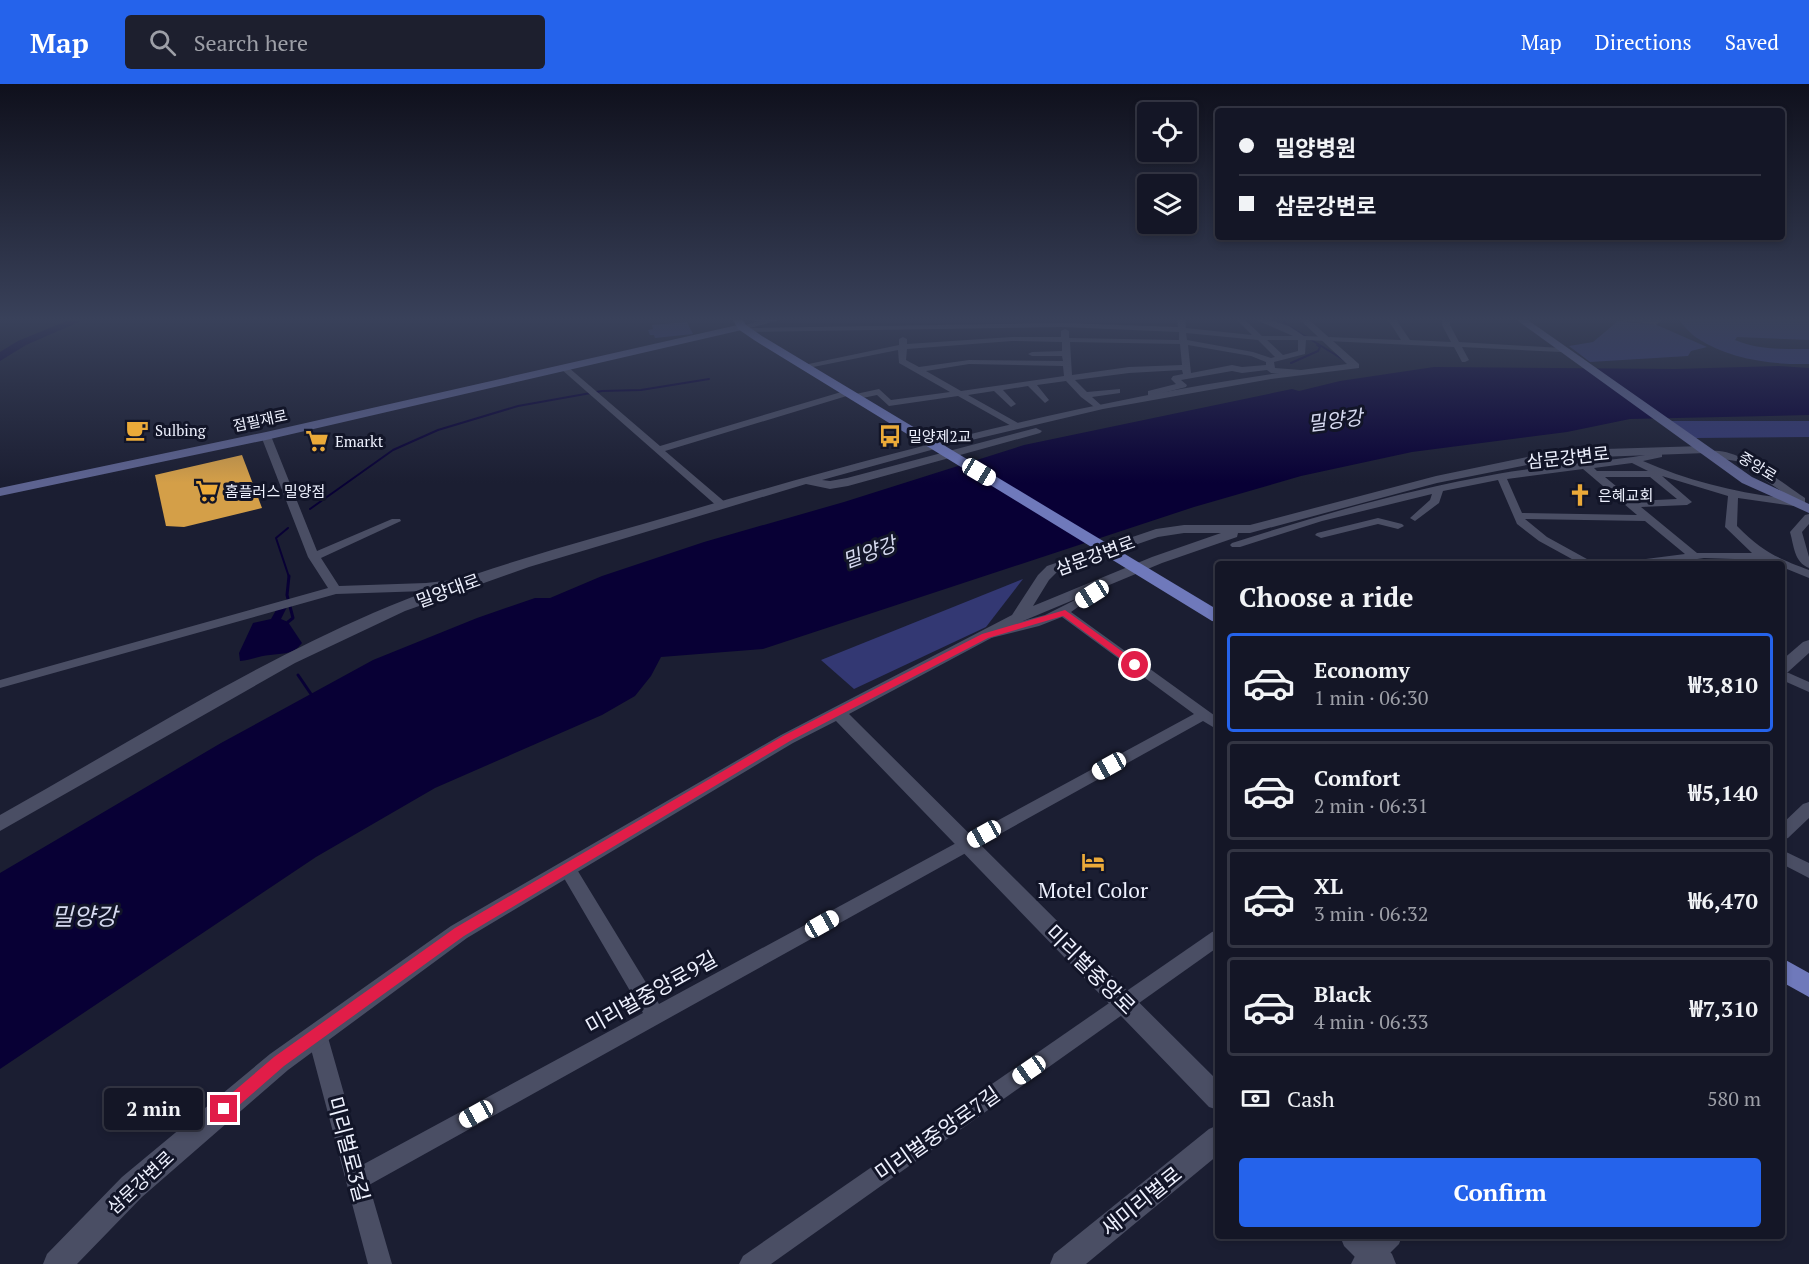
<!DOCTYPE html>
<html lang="en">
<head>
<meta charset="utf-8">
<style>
	:root { --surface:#141626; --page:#1d1f2e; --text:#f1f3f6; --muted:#9d9fa7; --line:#333543; --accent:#2563eb }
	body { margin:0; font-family:"PT Serif","Noto Sans KR",serif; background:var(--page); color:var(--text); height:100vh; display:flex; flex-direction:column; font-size:22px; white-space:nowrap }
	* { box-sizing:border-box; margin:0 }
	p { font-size:20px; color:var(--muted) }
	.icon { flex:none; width:33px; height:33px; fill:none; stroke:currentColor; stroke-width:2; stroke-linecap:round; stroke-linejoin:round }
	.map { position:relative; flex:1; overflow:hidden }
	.drawer { position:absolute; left:1215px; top:477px; width:570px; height:678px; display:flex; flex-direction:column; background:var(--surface); border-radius:6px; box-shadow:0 3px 9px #0003,0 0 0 2px var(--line) }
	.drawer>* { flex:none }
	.banner { position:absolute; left:1215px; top:24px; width:570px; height:132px; border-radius:6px; box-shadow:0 3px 9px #0003,0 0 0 2px var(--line); display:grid; align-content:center; height:132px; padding:0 24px; background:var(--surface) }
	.fabs { position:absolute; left:1137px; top:18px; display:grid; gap:12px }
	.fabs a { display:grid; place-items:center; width:60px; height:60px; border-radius:6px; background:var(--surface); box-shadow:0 3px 9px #0003,0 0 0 2px var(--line); font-size:30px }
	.end { position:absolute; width:27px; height:27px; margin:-14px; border:8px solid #e11d48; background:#fff; box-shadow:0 0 0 3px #fff }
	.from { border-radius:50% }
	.bubble { position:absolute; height:42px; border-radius:6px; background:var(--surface); box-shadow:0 3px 9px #0003,0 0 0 2px var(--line); font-size:20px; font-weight:800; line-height:42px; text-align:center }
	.car { position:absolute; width:18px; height:36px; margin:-18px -9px; border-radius:8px; box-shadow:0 0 4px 2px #0007; background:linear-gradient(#fff 24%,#345 0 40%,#fff 0 76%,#345 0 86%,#fff 0) }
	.banner b { display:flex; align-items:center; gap:21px; height:57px; font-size:22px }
	.banner b+b { border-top:2px solid var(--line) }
	.banner i { width:15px; height:15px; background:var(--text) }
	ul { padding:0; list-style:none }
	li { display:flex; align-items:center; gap:18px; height:99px; margin:0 12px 9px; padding:0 12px; border:3px solid var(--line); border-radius:6px }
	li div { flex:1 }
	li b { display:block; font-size:22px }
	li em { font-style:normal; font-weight:800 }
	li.selected { border-color:var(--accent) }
	li>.icon { width:54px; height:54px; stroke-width:1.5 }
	h2 { padding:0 24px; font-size:27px; line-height:72px }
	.pay { display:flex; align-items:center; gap:15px; height:66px; padding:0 24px; font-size:22px }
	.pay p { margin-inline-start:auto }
	.cta { display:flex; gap:12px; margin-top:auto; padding:12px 24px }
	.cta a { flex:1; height:69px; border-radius:6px; background:var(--accent); color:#fff; font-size:24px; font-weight:800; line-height:69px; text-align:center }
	header { display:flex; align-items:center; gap:36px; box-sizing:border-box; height:84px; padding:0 30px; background:var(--accent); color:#fff }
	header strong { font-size:28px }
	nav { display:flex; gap:33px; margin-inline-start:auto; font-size:21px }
	.search { width:420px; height:54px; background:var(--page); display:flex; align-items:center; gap:15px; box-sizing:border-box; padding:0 21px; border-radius:6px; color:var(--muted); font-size:22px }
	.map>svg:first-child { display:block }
</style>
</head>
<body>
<header>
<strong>Map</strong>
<div class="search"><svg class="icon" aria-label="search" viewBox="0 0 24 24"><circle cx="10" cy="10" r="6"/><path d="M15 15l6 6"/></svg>Search here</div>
<nav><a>Map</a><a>Directions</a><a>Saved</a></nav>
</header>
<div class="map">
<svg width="1809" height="1180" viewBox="0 0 1809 1180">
	<rect width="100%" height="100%" fill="#1b1e32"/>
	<!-- green -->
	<g fill="#333873">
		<path d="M1677,234H1809V256L1737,253L1735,256C1757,266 1785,265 1809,265V280C1772,281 1728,275 1697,254C1689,249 1683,240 1677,234Z"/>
		<polygon points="1618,237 1657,241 1707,263 1691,267 1688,272 1590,278 1569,262 1593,258"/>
		<polygon points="687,238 693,250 655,254 654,251 650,251 648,246 653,245 652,241"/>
		<polygon points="1671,337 1809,337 1809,353 1695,354"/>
		<polygon points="1023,495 986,543 854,605 821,576"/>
	</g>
	<!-- water -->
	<g fill="#080035">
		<polygon points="1779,282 1809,284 1809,331 1630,335 1567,348 1412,368 1301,392 1194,423 763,565 661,573 651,592 635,612 602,631 435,704 316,773 0,985 0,789 221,659 373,576 477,534 535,514 550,514 602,492 704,458 844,418 1024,361 1292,305 1299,307 1340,297 1434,283 1675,285"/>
		<path d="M290,517L281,535L288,538L302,559C293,571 283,569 270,571C259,572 251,576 240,577L239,569L253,539L271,535L279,521Z"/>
	</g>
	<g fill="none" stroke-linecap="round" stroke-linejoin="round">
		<!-- stream-far1 -->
		<g stroke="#080035" stroke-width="2">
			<polyline points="1281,234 1287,241 1344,276"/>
			<polyline points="1291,279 1318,267 1320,263 1317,261"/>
			<polyline points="310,425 393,366 438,346 518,322 602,307 641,306 709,295"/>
			<polyline points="288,444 276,454 289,493"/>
		</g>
		<!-- stream -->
		<g stroke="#080035" stroke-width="3">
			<polyline points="288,538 293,534 287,511 289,492"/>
			<polyline points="298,591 311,610"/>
		</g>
		<!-- river -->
		<polygon fill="#080035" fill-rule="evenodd" points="74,234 88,234 26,261 0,277 0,268 18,257"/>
	</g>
	<!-- building -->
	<polygon fill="#d49f48" points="242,371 262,424 184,443 166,442 155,391"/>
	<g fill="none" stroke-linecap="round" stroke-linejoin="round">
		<!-- minor -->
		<g fill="#4a4e64" fill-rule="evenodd">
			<path d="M1177,234H1185L1186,244L1252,251L1235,234H1243L1262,252H1293L1252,234H1262L1289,242L1304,252L1401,256L1387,234H1395L1410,256L1451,258L1442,241V234H1450V241L1459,258L1561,264L1565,266L1561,268L1462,263L1469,276L1465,278H1462L1454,263L1306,256L1305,270L1274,278L1275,284L1301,286V290L1298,291L1271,289L1267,286L1242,289L1232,287L1181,296L1187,301L1186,303L1151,312L1148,311V307L1176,300L1171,295L1173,292L1183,290L1182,286L1129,289L1075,296L1087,308L1120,305V309L1092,313L1102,322L1097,325L1081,313L1066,297L1037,301L1049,316L1045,319L1028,302L1003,306L1016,320L1011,323L994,307L968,311L1018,339L1020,341L1015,344L958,312L889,322L877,311L853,316L850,315V311L665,367L726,419V423H718L561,285L568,283L660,362L848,306L851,307V311L879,305L891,316L950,308L899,279L898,266L803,285L799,282L899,261V255L903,253L907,255V260L1012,253H1061V247L1065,245L1069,247V254L1179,256V248L1063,243L743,248V244H746L1063,239L1178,243ZM1186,249L1258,256L1275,273L1271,274L1253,268L1187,256ZM1267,256H1298V267L1283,271ZM1012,257L1062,258V267L1032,268L1028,270L1032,272H1062L1063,277L969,276L919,283L906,276L907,265ZM1070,258L1180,260L1182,281L1129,283L1072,291ZM1188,261L1251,272L1266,278V281L1242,283L1232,281L1191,289ZM969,280L1063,282L1064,292L961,307L926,287Z"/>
			<polygon points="1608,234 1654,236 1655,234 1663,234 1656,241"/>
			<polygon points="266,349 271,352 317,467 392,435 400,435 401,437 321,474 339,502 426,499 462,495 468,499 466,502 426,507 336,510 0,604 0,596 328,504 308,473 261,352"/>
			<path d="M1654,364L1662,369V373L1643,377C1690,398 1742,410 1793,415L1736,377L1709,373L1704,370C1727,354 1785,401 1805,414V418L1794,422L1738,414L1737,442C1763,468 1775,473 1809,486V494L1782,483V480H1773L1764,476L1704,474L1664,480H1632L1638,476L1685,470L1645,437L1525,435L1547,453L1596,480H1581L1539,457L1517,440L1498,396L1443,407L1439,419L1415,437L1410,434L1430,416L1432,410L1322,437L1240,463H1232L1230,461L1232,459C1319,431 1407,406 1497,390C1542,382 1588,379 1633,373L1651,370L1649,367ZM1632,379L1648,387H1597L1594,384ZM1583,385L1637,431L1522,429L1507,395ZM1662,392L1728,412L1725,443L1752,469H1697L1641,423L1687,421L1692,418ZM1605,393H1650L1677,415L1634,417Z"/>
			<path d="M1809,430V440L1802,448L1809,473V484C1794,478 1794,462 1790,448L1805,431Z"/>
			<polygon points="1378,434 1402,440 1404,442 1398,445 1378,440 1321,454 1315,451 1317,449"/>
			<polygon points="1103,495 1109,499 1107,502 1071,528 1218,634 1218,646 1203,637 369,1101 392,1180 368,1180 307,950 310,944 317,941 324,944 327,950 364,1080 643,929 561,789 559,784 561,779 567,777 573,779 659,920 1194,630 1062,533 1039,542 987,555 981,551 982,548 1045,531 1073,517"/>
			<polygon points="1782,586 1809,598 1809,608 1782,596"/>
			<polygon points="1809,718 1809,734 1788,754 1782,756 1782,740 1803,720"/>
			<polygon points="1782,766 1809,779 1809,794 1782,780"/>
			<polygon points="1218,846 1218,863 771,1180 739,1180 743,1172 1212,848"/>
			<polygon points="1375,1152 1402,1152 1399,1160 1379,1180 1351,1180 1355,1172"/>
		</g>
		<!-- tertiary -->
		<g fill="#4a4e64" fill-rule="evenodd">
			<polygon points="771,234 787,234 742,246 737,243"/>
			<path d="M1298,234H1307L1359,280V284L1271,295L1103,325L942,363L822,396L830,397L847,394L1036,344L1042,347L1040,349L848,402L830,405L806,400L529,483L405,527L295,579L0,747V731C123,662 244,585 373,529C474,485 582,458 688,427C907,363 1120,307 1347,280Z"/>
			<path d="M1702,362L1708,366L1706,369L1572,374L1527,381L1437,399L1250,449H1238L1237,453L1162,479L1023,537L849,630L1218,997V1026L1209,1023L836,637L793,659L467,854L288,986L142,1113L77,1180H43L47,1170L122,1093L270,970L451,842L781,651L1012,531L1038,491L1047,482L1156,445L1184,441H1250L1436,392L1527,373L1572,366ZM1184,449H1221L1152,473L1033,522L1049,496L1057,488L1158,453Z"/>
			<polygon points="1809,556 1809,569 1788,588 1782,589 1782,576 1803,558"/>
			<polygon points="1218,1041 1218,1071 1086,1180 1050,1180 1054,1170 1209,1045"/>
			<polygon points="1340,1152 1374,1152 1392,1170 1396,1180 1362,1180 1344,1162"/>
		</g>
		<!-- secondary -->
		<g fill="#5d6390" fill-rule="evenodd">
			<path d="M748,234H780C773,239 755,239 748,234Z"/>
			<polygon points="1514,234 1525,234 1752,393 1809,420 1809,429 1742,399"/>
			<polygon points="742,240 747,243 746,245 266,356 0,412 0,404 266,348"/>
		</g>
		<!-- primary -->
		<g fill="#6f79bb" fill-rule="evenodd">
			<polygon points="732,234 742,234 746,241 762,252 1218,526 1218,538 1212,537 754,256 738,245"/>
			<polygon points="1782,874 1809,889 1809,913 1782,898"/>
		</g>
	</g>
	<!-- sky -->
	<linearGradient id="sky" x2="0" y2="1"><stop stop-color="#0f101c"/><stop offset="0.59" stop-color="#39415a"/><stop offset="1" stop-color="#39415a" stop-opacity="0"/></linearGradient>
	<rect width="1809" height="399" fill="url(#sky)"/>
	<!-- route -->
	<polygon fill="#e11d48" points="1065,526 1138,579 1138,583 1132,583 1063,532 988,554 790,657 464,852 284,982 229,1030 224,1032 219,1030 216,1025 219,1020 274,973 455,844 783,652 982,550"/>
	<!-- icons -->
	<defs>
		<g id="cafe-bare" transform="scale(1.8)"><path d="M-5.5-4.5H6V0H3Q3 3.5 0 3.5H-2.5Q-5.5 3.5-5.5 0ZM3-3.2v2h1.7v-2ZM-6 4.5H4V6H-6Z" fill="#ebaa39" stroke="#121528" stroke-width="2.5" paint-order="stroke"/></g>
		<g id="bus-bare" transform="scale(1.8)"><path d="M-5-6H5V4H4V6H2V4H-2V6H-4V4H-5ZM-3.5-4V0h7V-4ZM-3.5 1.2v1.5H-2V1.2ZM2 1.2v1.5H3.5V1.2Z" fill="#ebaa39" stroke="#121528" stroke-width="2.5" paint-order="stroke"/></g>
		<g id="supermarket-bare" transform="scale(1.8)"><path d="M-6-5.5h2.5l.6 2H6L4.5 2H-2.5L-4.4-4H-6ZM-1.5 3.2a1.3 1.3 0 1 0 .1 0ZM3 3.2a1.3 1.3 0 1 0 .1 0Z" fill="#ebaa39" stroke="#121528" stroke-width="2.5" paint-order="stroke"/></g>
		<g id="church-bare" transform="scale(1.8)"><path d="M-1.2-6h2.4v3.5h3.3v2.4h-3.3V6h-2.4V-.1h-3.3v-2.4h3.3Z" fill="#ebaa39" stroke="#121528" stroke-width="2.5" paint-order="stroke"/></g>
		<g id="hotel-bare" transform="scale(1.8)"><path d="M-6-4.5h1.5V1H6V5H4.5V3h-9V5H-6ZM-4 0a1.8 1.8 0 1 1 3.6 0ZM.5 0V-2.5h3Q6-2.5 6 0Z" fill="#ebaa39" stroke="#121528" stroke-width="2.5" paint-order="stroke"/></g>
	</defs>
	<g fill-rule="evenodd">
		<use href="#cafe-bare" x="137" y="346"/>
		<use href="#bus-bare" x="890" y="352"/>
		<use href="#supermarket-bare" x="317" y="357"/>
		<use href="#supermarket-bare" x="207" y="407"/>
		<use href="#church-bare" x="1580" y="411"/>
		<use href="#hotel-bare" x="1093" y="778"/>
	</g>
	<g text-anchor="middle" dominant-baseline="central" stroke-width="6" stroke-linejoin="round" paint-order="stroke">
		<!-- far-street labels -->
		<g font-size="15" fill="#eef1fe" stroke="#121528">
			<text transform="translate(260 336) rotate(-12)">점필재로</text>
			<text transform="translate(1758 382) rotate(31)">중앙로</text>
		</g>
		<!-- far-poi labels -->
		<g font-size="15" fill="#eef1fe" stroke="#121528" text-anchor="start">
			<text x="155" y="346">Sulbing</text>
			<text x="908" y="352">밀양제2교</text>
			<text x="335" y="357">Emarkt</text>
			<text x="225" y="407">홈플러스 밀양점</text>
			<text x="1598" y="411">은혜교회</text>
		</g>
		<!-- street labels -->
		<g font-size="18" fill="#eef1fe" stroke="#121528">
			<text transform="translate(1568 373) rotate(-6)">삼문강변로</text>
			<text transform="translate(1095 471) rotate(-20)">삼문강변로</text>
			<text transform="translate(448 506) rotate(-20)">밀양대로</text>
			<text transform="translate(140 1098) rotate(-43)">삼문강변로</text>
		</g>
		<!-- water labels -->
		<g font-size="20" font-style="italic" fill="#d6daf0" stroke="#121528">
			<text transform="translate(1335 336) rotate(-7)">밀양강</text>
			<text transform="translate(869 468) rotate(-20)">밀양강</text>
		</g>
		<!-- near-poi labels -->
		<g font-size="21" fill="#eef1fe" stroke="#121528">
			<text x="1093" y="806">Motel Color</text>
		</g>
		<!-- near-street labels -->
		<g font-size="21" fill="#eef1fe" stroke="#121528">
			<text transform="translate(1091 885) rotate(45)">미리벌중앙로</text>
			<text transform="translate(651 908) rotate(-29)">미리벌중앙로9길</text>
			<text transform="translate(937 1049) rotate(-35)">미리벌중앙로7길</text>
			<text transform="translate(349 1065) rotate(75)">미리벌로3길</text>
			<text transform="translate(1141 1117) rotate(-39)">새미리벌로</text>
		</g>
		<!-- near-water labels -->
		<g font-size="24" font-style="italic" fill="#d6daf0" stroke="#121528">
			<text x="84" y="832">밀양강</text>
		</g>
	</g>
</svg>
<div class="fabs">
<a><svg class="icon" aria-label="locate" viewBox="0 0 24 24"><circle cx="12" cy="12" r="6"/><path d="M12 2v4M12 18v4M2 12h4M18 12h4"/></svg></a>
<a><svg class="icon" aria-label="layers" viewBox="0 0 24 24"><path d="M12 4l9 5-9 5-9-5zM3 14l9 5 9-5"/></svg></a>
</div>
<i class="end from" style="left:1135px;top:581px"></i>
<i class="end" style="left:224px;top:1025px"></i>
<div class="bubble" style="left:104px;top:1004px;width:99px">2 min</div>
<i class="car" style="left:979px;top:388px;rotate:121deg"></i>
<i class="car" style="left:1092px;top:510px;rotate:238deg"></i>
<i class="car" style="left:1109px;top:682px;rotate:241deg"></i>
<i class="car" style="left:984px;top:750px;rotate:241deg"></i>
<i class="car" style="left:822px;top:840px;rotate:61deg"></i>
<i class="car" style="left:1029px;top:986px;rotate:235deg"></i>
<i class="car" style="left:476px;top:1030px;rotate:241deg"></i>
<div class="banner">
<b><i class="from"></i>밀양병원</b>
<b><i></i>삼문강변로</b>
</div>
<section class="drawer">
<h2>Choose a ride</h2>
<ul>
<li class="selected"><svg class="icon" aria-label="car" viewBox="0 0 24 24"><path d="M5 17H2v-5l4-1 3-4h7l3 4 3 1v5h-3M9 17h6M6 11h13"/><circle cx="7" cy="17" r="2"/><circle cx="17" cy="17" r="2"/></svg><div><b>Economy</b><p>1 min · 06:30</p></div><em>₩3,810</em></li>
<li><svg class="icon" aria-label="car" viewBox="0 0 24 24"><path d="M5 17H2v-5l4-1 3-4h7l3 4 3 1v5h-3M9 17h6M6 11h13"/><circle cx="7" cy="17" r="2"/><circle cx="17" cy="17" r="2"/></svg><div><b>Comfort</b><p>2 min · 06:31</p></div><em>₩5,140</em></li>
<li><svg class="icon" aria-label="car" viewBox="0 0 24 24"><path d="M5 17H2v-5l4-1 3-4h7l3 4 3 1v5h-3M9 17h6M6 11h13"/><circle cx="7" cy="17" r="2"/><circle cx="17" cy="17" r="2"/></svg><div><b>XL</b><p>3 min · 06:32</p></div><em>₩6,470</em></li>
<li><svg class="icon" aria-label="car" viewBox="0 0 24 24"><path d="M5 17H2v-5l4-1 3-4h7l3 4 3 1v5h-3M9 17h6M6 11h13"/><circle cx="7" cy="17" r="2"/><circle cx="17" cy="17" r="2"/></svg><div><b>Black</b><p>4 min · 06:33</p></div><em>₩7,310</em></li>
</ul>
<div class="pay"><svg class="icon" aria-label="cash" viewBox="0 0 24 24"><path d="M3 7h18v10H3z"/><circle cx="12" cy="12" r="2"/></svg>Cash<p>580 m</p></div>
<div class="cta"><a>Confirm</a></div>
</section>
</div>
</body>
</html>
